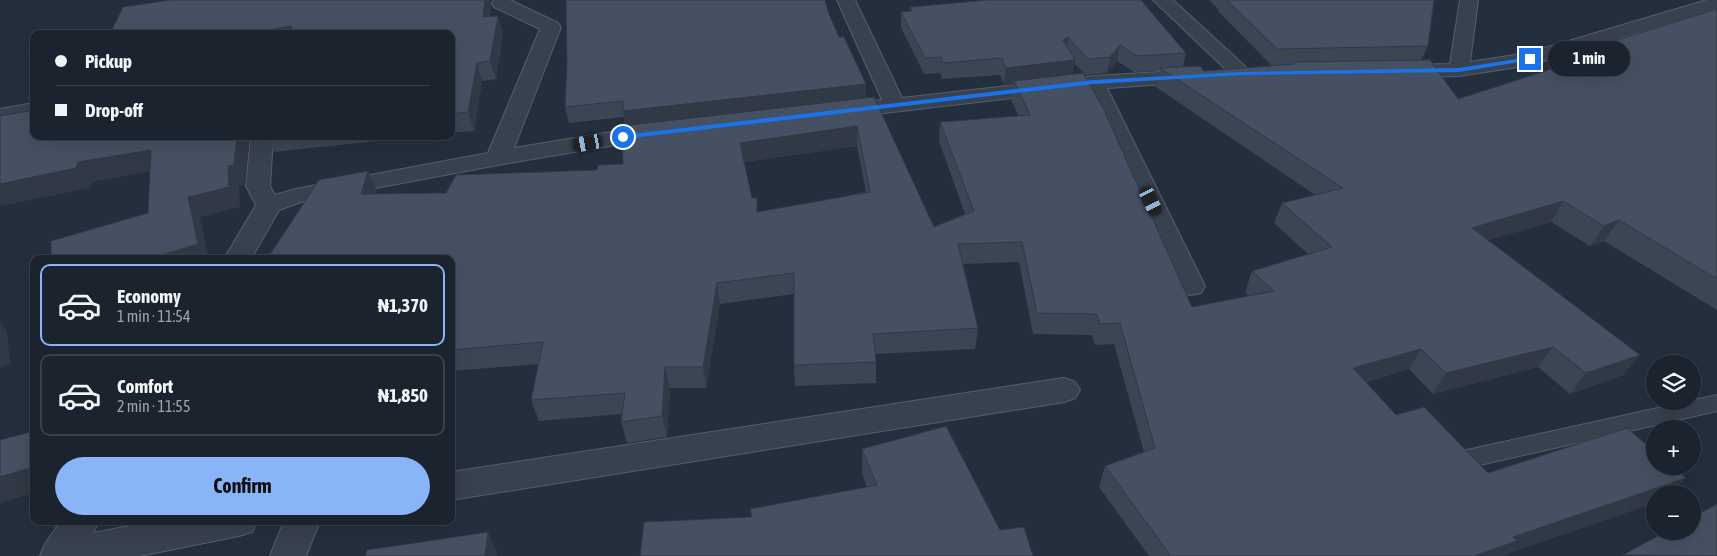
<!DOCTYPE html>
<html lang="en">
<head>
<meta charset="utf-8">
<style>
	:root { --surface:#1b232e; --page:#242b36; --text:#f1f3f6; --muted:#a0a4aa; --line:#39404a; --accent:#8ab4f8 }
	body { margin:0; font-family:"Asap Condensed",sans-serif; background:var(--page); color:var(--text); height:100vh; display:flex; flex-direction:column; font-size:19px; white-space:nowrap }
	* { box-sizing:border-box; margin:0 }
	p { font-size:16px; color:var(--muted) }
	.icon { flex:none; width:28px; height:28px; fill:none; stroke:currentColor; stroke-width:2; stroke-linecap:round; stroke-linejoin:round }
	.map { position:relative; flex:1; overflow:hidden }
	.sheet { position:absolute; left:30px; top:255px; width:425px; height:270px; display:flex; flex-direction:column; background:var(--surface); border-radius:10px; box-shadow:0 5px 20px #0002,0 0 0 1px var(--line) }
	.sheet>* { flex:none }
	.hud { position:absolute; left:30px; top:30px; width:425px; height:110px; border-radius:10px; box-shadow:0 5px 20px #0002,0 0 0 1px var(--line); display:grid; align-content:center; height:110px; padding:0 25px; background:var(--surface) }
	.buttons { position:absolute; left:1646px; top:355px; display:grid; gap:10px }
	.buttons a { display:grid; place-items:center; width:55px; height:55px; border-radius:50%; background:var(--surface); box-shadow:0 5px 20px #0002,0 0 0 1px var(--line); font-size:25px }
	.end { position:absolute; width:22px; height:22px; margin:-11px; border:6px solid #1a73e8; background:#fff; box-shadow:0 0 0 2px #fff }
	.from { border-radius:50% }
	.bubble { position:absolute; height:35px; border-radius:18px; background:var(--surface); box-shadow:0 5px 20px #0002,0 0 0 1px var(--line); font-size:16px; font-weight:700; line-height:35px; text-align:center }
	.car { position:absolute; width:15px; height:30px; margin:-15px -8px; border-radius:6px; box-shadow:0 0 4px 1px #0007; background:linear-gradient(#222 24%,#8ab4d8 0 40%,#222 0 76%,#8ab4d8 0 86%,#222 0) }
	.hud b { display:flex; align-items:center; gap:18px; height:48px; font-size:19px }
	.hud b+b { border-top:1px solid var(--line) }
	.hud i { width:12px; height:12px; background:var(--text) }
	ul { padding:9px 0 0; list-style:none }
	li { display:flex; align-items:center; gap:15px; height:82px; margin:0 10px 8px; padding:0 15px; border:2px solid var(--line); border-radius:10px }
	li div { flex:1 }
	li b { display:block; font-size:19px }
	li em { font-style:normal; font-weight:700 }
	li.current { border-color:var(--accent) }
	li>.icon { width:45px; height:45px; stroke-width:1.5 }
	.action { display:flex; gap:10px; margin-top:auto; padding:10px 25px }
	.action a { flex:1; height:58px; border-radius:30px; background:var(--accent); color:#111; font-size:20px; font-weight:700; line-height:58px; text-align:center }
	.map>svg:first-child { display:block }
</style>
</head>
<body>
<div class="map">
<svg width="1717" height="556" viewBox="0 0 1717 556">
	<rect width="100%" height="100%" fill="#242f3e"/>
	<g fill="none" stroke-linecap="round" stroke-linejoin="round">
		<!-- lane casing -->
		<g stroke="#565f6c" stroke-width="2">
			<polygon id="lane" points="1717,395 1717,411 1467,468 1459,466 1456,459 1459,452 1467,450"/>
		</g>
		<!-- street casing -->
		<g stroke="#565f6c" stroke-width="2">
			<g id="street">
				<polygon points="494,0 510,0 558,23 561,27 514,148 660,124 668,126 671,131 668,136 498,165 301,202 279,210 251,259 224,259 256,205 246,186 251,136 273,136 270,186 275,195 296,189 488,153 540,29 494,7 492,3"/>
				<polygon points="837,0 855,0 902,98 1094,76 1195,70 1202,72 1205,76 1202,80 1195,82 1107,88 1205,286 1201,293 1191,295 1181,293 1177,286 1087,89 842,118 834,116 831,111 834,106 882,100"/>
				<polygon points="1153,0 1173,0 1249,70 1252,74 1249,78 1242,80 1235,78"/>
				<polygon points="1460,0 1478,0 1470,62 1528,53 1707,0 1717,0 1717,9 1530,65 1459,76 1400,77 1393,75 1390,71 1393,67 1400,65 1450,64"/>
				<polygon points="34,103 34,117 0,123 0,109"/>
				<polygon points="1064,378 1075,382 1080,390 1075,398 1064,402 451,500 451,472"/>
				<polygon points="61,521 99,521 93,533 156,521 257,521 252,532 239,536 140,556 40,556 45,544"/>
				<polygon points="284,521 320,521 306,556 270,556"/>
			</g>
		</g>
		<!-- lane -->
		<use href="#lane" fill="#38414e" fill-rule="evenodd"/>
		<!-- street -->
		<use href="#street" fill="#38414e" fill-rule="evenodd"/>
	</g>
	<!-- wall -->
	<g fill="#3b4654" fill-rule="evenodd">
		<path d="M1209,0H1434L1428,46L1421,60L1458,99L1572,62L1578,52L1717,9V310L1604,241L1590,246L1551,222L1488,240L1623,375L1570,394L1538,367L1433,394L1409,369L1366,382L1507,554L1505,556H1149L1099,487L1105,466L1144,452L1114,344L1095,345L1092,335L1033,334L1019,262L962,264L978,328L975,349L875,354L876,362V383L795,386L794,365V294L720,304L706,388H670L667,437L627,443L621,422L622,414L539,421L531,400L538,364L451,371V259H267L368,171L377,191L376,194L446,193L597,170L623,164L625,126L624,117L569,123L565,107L567,66L829,14L866,98L934,227L965,214L939,141L940,122L1019,116L1011,100L1013,83L1004,84L1000,75L942,79L940,73L924,74L901,28V12L910,11V7L1186,53L1183,67L1204,71L1272,66L1218,11V9ZM1117,61L1134,72L1160,71L1156,87L1315,195L1282,203L1274,223L1308,254L1252,271L1245,292L1249,296L1192,307L1072,74L1074,63L1086,75L1107,73ZM857,146L866,192L758,212L752,198L744,162Z"/>
		<polygon points="491,6 490,16 498,16 503,33 496,79 482,81 474,131 451,133 451,34"/>
		<polygon points="266,136 423,136 274,152"/>
		<polygon points="862,449 1000,530 751,517 867,487 862,473"/>
	</g>
	<!-- shaded-wall -->
	<g fill="#303945">
		<polygon points="485,0 490,0 491,6 488,35 483,17"/>
		<polygon points="498,16 503,33 496,79 490,61"/>
		<polygon points="292,26 295,34 244,34"/>
		<polygon points="1068,37 1065,53 1063,40"/>
		<polygon points="1120,45 1117,61 1107,73 1110,57"/>
		<polygon points="1075,60 1072,77 1014,81 1013,83 1004,84 1006,68"/>
		<polygon points="477,63 482,81 474,131 468,112"/>
		<polygon points="866,84 866,100 626,128 623,111"/>
		<polygon points="857,126 857,146 742,162 740,143"/>
		<polygon points="237,136 250,136 244,185 239,186 240,207 200,217 209,259 162,259 162,255 188,197 228,166"/>
		<polygon points="151,150 163,169 92,182 90,188 0,206 0,184 78,162"/>
		<polygon points="368,171 377,191 370,215 361,194"/>
		<polygon points="1563,201 1551,222 1460,248 1472,228"/>
		<polygon points="1619,220 1604,241 1590,246 1604,226"/>
		<polygon points="717,283 720,304 706,388 703,367"/>
		<polygon points="0,322 7,331 10,364 0,368"/>
		<polygon points="1553,347 1538,367 1433,394 1446,373"/>
		<polygon points="1421,349 1409,369 1342,388 1353,368"/>
		<polygon points="1640,355 1623,375 1570,394 1586,373"/>
		<polygon points="665,367 670,388 667,437 662,416"/>
		<polygon points="34,467 34,493 0,503 0,477"/>
		<polygon points="1686,478 1671,494 1655,494 1655,503 1507,554 1505,556 1474,556 1513,537"/>
		<polygon points="488,532 497,552 497,556 485,556"/>
	</g>
	<!-- building -->
	<g fill="#455162" stroke="#303945" fill-rule="evenodd">
		<polygon points="170,0 485,0 483,17 498,16 490,61 477,63 468,112 451,114 451,34 290,34 292,26 244,34 110,34 123,7"/>
		<polygon points="566,0 825,0 829,14 839,37 844,37 866,84 623,111 623,101 565,107 567,66"/>
		<polygon points="988,0 1141,0 1186,53 1137,56 1120,45 1110,57 1088,59 1068,37 1063,40 1075,60 1006,68 1002,58 943,63 941,57 925,58 901,12 912,11 910,7"/>
		<polygon points="1227,0 1434,0 1428,46 1277,49"/>
		<path d="M1717,9V279L1619,220L1604,226L1563,201L1472,228L1640,355L1586,373L1553,347L1446,373L1421,349L1353,368L1396,415L1424,407L1488,473L1627,428L1655,452V466H1672L1686,478L1513,537L1517,541L1474,556H1171L1105,466L1155,448L1120,323L1100,324L1097,314L1037,313L1022,242L958,244L978,328L873,334L876,362L794,365V273L717,283L703,367H665L662,416L621,422L625,393L531,400L543,342L451,350V259H267L319,180L368,171L361,194L446,193L456,175L597,170L598,165L623,164L622,126L874,97L934,227L974,211L940,122L1030,115L1014,81L1083,73L1103,108L1192,307L1274,291L1252,271L1332,247L1282,203L1343,188L1160,68L1200,66L1204,71L1295,64L1294,62L1430,60L1458,99L1589,57L1578,52ZM857,126L870,192L757,212V198H752L740,143Z"/>
		<polygon points="34,110 34,136 237,136 234,165 228,166 229,187 188,197 198,244 162,255 162,259 51,259 51,241 148,213 151,150 78,162 76,168 0,184 0,116"/>
		<polygon points="946,426 1000,530 1024,527 1033,556 640,556 644,522 752,517 750,509 877,485 862,449"/>
		<polygon points="34,431 34,467 0,477 0,440"/>
		<polygon points="1717,504 1717,556 1623,555 1667,531 1692,531 1692,517"/>
		<polygon points="488,532 485,556 365,556 367,550"/>
	</g>
	<!-- route -->
	<polygon fill="#1a73e8" points="1530,57 1532,60 1459,72 1242,75 1094,84 623,139 620,137 623,135 1094,80 1242,72 1459,68"/>
</svg>
<div class="buttons">
<a><svg class="icon" aria-label="layers" viewBox="0 0 24 24"><path d="M12 4l9 5-9 5-9-5zM3 14l9 5 9-5"/></svg></a>
<a>+</a>
<a>−</a>
</div>
<i class="end from" style="left:623px;top:137px"></i>
<i class="end" style="left:1530px;top:59px"></i>
<div class="bubble" style="left:1548px;top:41px;width:82px">1 min</div>
<i class="car" style="left:588px;top:143px;rotate:260deg"></i>
<i class="car" style="left:1151px;top:201px;rotate:154deg"></i>
<div class="hud">
<b><i class="from"></i>Pickup</b>
<b><i></i>Drop-off</b>
</div>
<section class="sheet">
<ul>
<li class="current"><svg class="icon" aria-label="car" viewBox="0 0 24 24"><path d="M5 17H2v-5l4-1 3-4h7l3 4 3 1v5h-3M9 17h6M6 11h13"/><circle cx="7" cy="17" r="2"/><circle cx="17" cy="17" r="2"/></svg><div><b>Economy</b><p>1 min · 11:54</p></div><em>₦1,370</em></li>
<li><svg class="icon" aria-label="car" viewBox="0 0 24 24"><path d="M5 17H2v-5l4-1 3-4h7l3 4 3 1v5h-3M9 17h6M6 11h13"/><circle cx="7" cy="17" r="2"/><circle cx="17" cy="17" r="2"/></svg><div><b>Comfort</b><p>2 min · 11:55</p></div><em>₦1,850</em></li>
</ul>
<div class="action"><a>Confirm</a></div>
</section>
</div>
</body>
</html>
